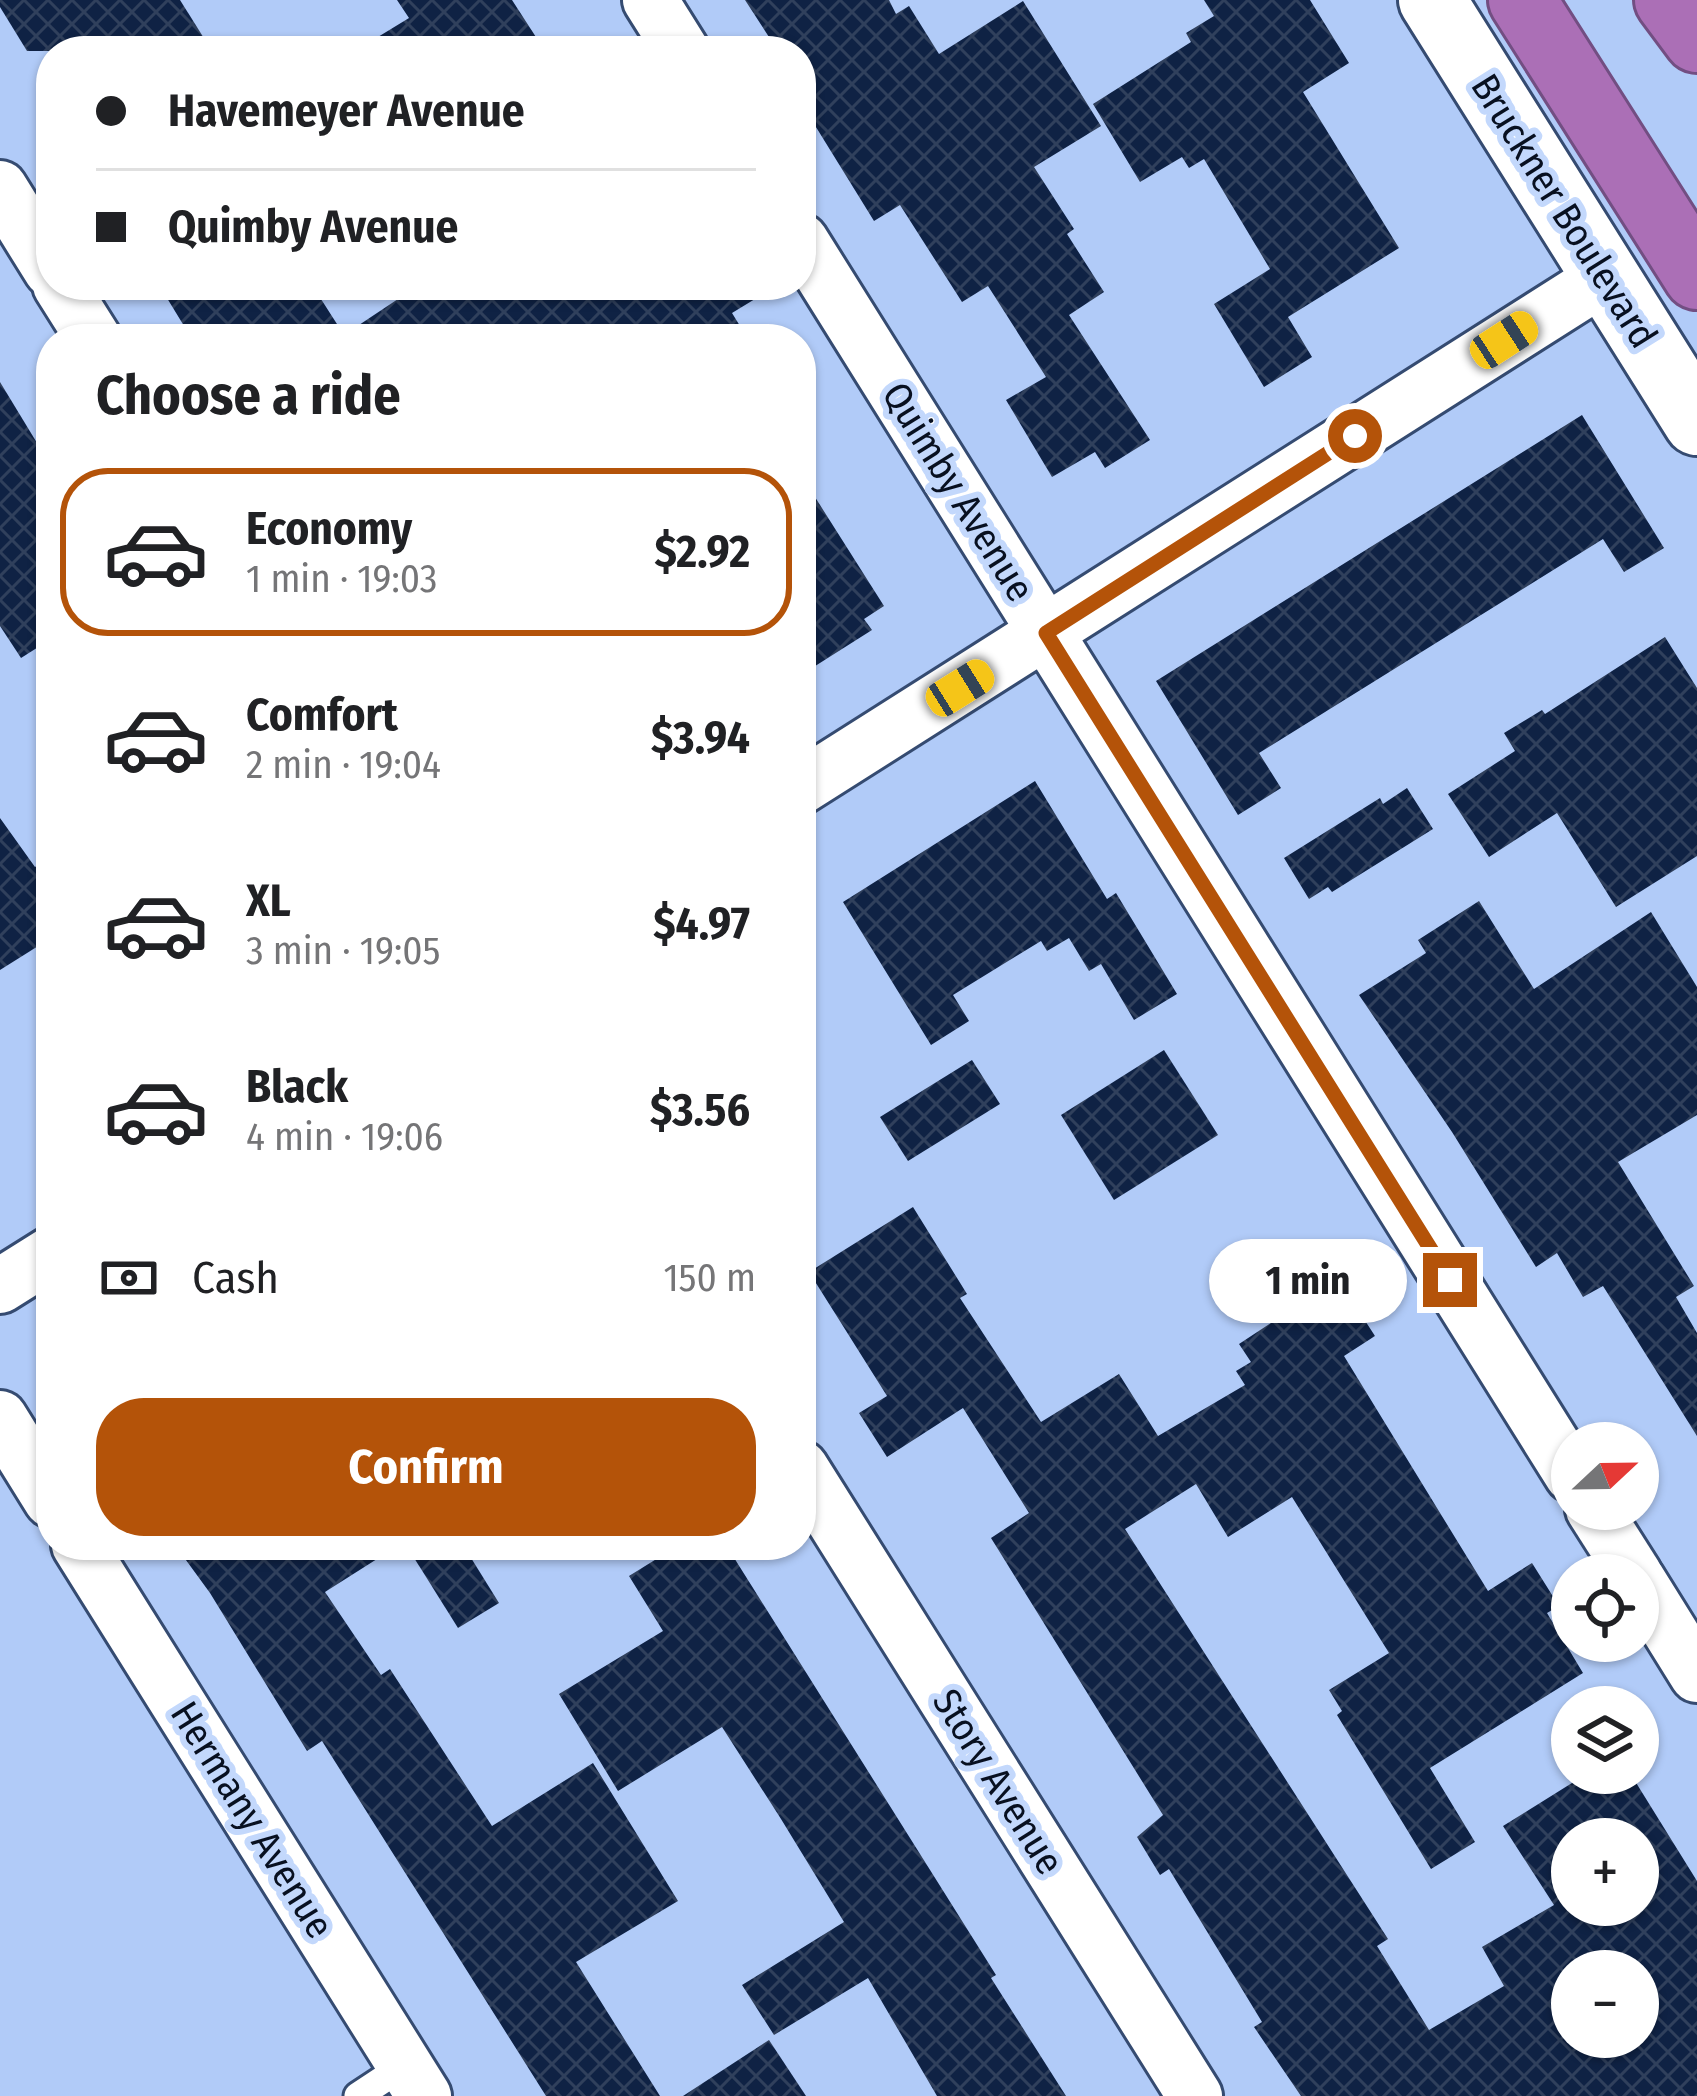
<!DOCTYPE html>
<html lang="en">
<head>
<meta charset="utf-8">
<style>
	:root { --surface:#fff; --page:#f6f6f6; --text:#202124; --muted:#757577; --line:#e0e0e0; --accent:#b45309 }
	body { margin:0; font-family:"Fira Sans Condensed",sans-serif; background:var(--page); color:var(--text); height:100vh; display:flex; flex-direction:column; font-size:45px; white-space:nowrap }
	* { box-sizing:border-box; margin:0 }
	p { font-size:39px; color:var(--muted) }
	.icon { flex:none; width:66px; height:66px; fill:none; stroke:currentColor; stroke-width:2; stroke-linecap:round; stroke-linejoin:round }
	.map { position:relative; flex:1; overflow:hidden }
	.panel { position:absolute; left:36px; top:324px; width:780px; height:1236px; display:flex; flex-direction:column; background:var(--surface); border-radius:48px; box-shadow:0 3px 9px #0004 }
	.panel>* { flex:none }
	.hud { position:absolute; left:36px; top:36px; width:780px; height:264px; border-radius:48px; box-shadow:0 3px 9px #0004; display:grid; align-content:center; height:264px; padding:0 60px; background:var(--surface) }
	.needle { width:78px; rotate:68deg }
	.fabs { position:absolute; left:1551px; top:1422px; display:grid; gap:24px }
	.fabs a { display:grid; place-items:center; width:108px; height:108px; border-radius:50%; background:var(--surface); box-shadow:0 3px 9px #0004; font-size:60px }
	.end { position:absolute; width:54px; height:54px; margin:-27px; border:15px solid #b45309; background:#fff; box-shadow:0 0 0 6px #fff }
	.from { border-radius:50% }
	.bubble { position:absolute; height:84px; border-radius:42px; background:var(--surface); box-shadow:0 3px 9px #0004; font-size:39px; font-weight:700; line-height:84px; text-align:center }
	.car { position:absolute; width:36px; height:72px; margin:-36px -18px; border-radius:15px; box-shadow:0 0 9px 3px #0007; background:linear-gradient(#f5c518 24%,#345 0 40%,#f5c518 0 76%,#345 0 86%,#f5c518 0) }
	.hud b { display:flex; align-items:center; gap:42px; height:114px; font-size:45px }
	.hud b+b { border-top:3px solid var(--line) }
	.hud i { width:30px; height:30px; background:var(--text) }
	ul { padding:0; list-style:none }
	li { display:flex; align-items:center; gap:36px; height:168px; margin:0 24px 18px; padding:0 36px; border:6px solid transparent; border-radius:48px }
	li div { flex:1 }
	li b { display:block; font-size:45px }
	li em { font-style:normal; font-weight:700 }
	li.current { border-color:var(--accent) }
	li>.icon { width:108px; height:108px; stroke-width:1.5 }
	h2 { padding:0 60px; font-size:54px; line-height:144px }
	.pay { display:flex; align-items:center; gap:30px; height:132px; padding:0 60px; font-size:45px }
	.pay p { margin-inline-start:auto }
	.button { display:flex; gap:24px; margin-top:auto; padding:24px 60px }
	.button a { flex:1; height:138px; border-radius:48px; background:var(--accent); color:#fff; font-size:48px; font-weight:700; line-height:138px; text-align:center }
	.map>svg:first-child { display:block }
</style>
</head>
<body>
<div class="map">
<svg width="1697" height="2096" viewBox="0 0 1697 2096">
	<defs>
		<pattern id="building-cross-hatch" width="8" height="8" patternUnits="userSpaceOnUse" patternTransform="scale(3)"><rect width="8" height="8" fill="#0f2244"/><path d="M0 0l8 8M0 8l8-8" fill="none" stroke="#30405c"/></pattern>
	</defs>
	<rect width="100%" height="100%" fill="#b1cbf8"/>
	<!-- building -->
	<g fill="url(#building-cross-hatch)" fill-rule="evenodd">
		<polygon points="0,0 180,0 212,51 27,51 0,7"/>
		<polygon points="397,0 512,0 545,51 355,51 409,18"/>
		<polygon points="745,0 889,0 896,14 909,6 939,54 1023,1 1101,126 1034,167 1074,229 1067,234 1104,292 1069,315 1150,440 1105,468 1095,452 1052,477 1006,400 1046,377 988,286 962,302 900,205 874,221 811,119 816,115 801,90 801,51 778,51"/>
		<polygon points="1204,0 1310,0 1349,63 1303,92 1399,248 1288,317 1312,357 1264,387 1214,304 1270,269 1204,159 1189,168 1182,157 1140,182 1093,104 1191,42 1186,33 1214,16"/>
		<polygon points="159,285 312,285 344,335 419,285 778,285 732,313 748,339 192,339"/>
		<polygon points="0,382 51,466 51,639 21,658 0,626"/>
		<polygon points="1582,415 1664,548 1624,572 1603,539 1259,753 1281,788 1238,815 1156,681"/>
		<polygon points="801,475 884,606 864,619 872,630 801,675"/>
		<polygon points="1665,637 1697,688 1697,856 1616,907 1557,813 1489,857 1448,794 1515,751 1504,733 1542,710 1545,714"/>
		<polygon points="1035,781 1107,899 1116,893 1177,994 1134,1020 1101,964 1089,971 1069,938 1047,951 1041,941 953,995 969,1021 931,1045 843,902"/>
		<polygon points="1407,788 1433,829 1332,892 1328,887 1309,899 1284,858 1380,798 1383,804"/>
		<polygon points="0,818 35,867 51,857 51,938 0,970"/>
		<polygon points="1479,901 1534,989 1651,912 1697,987 1697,1115 1618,1162 1694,1286 1676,1297 1697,1333 1697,1436 1603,1286 1583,1297 1557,1253 1536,1267 1452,1132 1359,995 1426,953 1418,940"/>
		<polygon points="1164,1050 1218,1135 1114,1200 1061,1115"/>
		<polygon points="972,1060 1000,1104 908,1161 880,1117"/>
		<path d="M913,1207L967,1294L960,1298L1041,1422L1119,1374L1158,1436L1245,1385L1236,1371L1251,1362L1239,1344L1338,1279L1375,1336L1344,1356L1456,1539L1488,1591L1532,1563L1559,1606L1547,1613L1583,1673L1430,1768L1475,1842L1431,1869L1337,1715L1342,1711L1329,1690L1389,1653L1292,1497L1228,1537L1196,1484L1125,1529L1388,1939L1377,1946L1429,2030L1504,1986L1482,1947L1554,1905L1503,1826L1588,1773H1630L1697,1881V2096H1301L1254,2027L1262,2022L1169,1869L1160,1875L1137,1837L1163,1815L991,1538L1029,1513L963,1408L887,1457L859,1413L887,1396L809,1272ZM1572,1839H1638V1905H1572ZM1572,1971H1638V2037H1572Z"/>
		<polygon points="175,1545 399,1545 325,1592 381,1675 390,1669 492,1826 593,1763 678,1901 576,1962 660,2096 546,2096 322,1741 307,1751 210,1593"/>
		<polygon points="406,1545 463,1545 499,1603 458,1628"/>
		<polygon points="679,1545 726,1545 996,1975 991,1978 1066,2096 937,2096 868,1978 774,2035 742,1985 844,1922 781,1819 722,1727 618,1791 559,1694 663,1631 629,1576"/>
		<polygon points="769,2040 806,2096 683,2096"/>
	</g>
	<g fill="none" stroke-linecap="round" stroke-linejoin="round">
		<!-- service casing -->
		<g stroke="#354b71" stroke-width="33">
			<polyline id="service" points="358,2096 405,2065"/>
		</g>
		<!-- minor casing -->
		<g stroke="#354b71" stroke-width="60">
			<g id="minor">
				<polyline points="650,0 682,51"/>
				<polyline points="0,188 51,270"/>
				<polyline points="801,241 1572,1475"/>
				<polyline points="60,285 94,339"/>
				<polyline points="801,787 1605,277"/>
				<polyline points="0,1286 51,1254"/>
				<polyline points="0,1418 51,1500"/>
				<polyline points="801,1468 1195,2096"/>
				<polyline points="1593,1509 1635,1575"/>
				<polyline points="79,1545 424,2096"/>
				<polyline points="1638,1580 1697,1675"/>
			</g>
		</g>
		<!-- secondary casing -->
		<g stroke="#354b71" stroke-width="72">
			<polyline id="secondary" points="1432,0 1697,422"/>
		</g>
		<!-- motorway casing -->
		<g stroke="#724e82" stroke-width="72">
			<g id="motorway">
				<polyline points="1522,0 1697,276"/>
				<polyline points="1668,0 1697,39"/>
			</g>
		</g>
		<!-- service -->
		<use href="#service" stroke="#fff" stroke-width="27"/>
		<!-- minor -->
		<use href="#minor" stroke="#fff" stroke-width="54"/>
		<!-- secondary -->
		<use href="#secondary" stroke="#fff" stroke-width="66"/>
		<!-- motorway -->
		<use href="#motorway" stroke="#ab6fb6" stroke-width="66"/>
	</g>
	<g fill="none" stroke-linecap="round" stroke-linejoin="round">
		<!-- route -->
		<polyline stroke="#b45309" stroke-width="15" points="1355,436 1046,633 1450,1280"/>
	</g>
	<g text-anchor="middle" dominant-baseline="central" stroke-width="12" stroke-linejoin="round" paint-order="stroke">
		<!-- street labels -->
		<g font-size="39" fill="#081020" stroke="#c3d8fc">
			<text transform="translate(1564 211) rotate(58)">Bruckner Boulevard</text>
			<text transform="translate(958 492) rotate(58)">Quimby Avenue</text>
			<text transform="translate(998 1782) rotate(58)">Story Avenue</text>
			<text transform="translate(252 1820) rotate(58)">Hermany Avenue</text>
		</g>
	</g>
</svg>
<div class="fabs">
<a><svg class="needle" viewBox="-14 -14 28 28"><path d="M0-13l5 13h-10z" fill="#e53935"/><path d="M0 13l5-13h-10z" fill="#757577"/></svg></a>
<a><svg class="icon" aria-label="locate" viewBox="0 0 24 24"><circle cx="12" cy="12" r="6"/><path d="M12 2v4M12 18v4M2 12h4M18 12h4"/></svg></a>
<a><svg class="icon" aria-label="layers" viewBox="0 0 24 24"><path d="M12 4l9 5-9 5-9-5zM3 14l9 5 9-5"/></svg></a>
<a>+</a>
<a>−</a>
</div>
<i class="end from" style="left:1355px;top:436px"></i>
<i class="end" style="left:1450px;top:1280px"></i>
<div class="bubble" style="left:1209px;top:1239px;width:198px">1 min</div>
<i class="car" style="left:1504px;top:340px;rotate:57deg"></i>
<i class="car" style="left:960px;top:688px;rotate:58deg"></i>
<div class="hud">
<b><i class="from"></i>Havemeyer Avenue</b>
<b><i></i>Quimby Avenue</b>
</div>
<section class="panel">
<h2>Choose a ride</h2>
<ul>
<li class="current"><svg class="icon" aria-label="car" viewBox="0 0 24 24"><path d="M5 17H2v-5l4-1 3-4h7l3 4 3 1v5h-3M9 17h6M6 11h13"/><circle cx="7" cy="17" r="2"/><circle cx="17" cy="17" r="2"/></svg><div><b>Economy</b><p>1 min · 19:03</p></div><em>$2.92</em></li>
<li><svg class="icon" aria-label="car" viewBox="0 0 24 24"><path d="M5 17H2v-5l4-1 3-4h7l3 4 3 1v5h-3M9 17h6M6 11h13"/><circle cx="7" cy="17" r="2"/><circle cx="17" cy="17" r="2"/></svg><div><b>Comfort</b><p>2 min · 19:04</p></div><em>$3.94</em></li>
<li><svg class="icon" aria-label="car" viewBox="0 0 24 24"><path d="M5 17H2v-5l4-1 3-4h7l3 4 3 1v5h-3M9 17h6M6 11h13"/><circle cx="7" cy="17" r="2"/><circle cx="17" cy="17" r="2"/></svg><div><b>XL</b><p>3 min · 19:05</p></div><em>$4.97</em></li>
<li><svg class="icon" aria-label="car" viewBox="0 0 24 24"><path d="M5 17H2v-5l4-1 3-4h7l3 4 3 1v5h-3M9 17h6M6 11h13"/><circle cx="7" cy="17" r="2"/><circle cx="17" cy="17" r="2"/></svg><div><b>Black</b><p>4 min · 19:06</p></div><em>$3.56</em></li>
</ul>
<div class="pay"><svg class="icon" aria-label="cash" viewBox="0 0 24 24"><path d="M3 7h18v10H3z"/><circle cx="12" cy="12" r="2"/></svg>Cash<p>150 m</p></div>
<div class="button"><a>Confirm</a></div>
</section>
</div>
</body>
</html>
